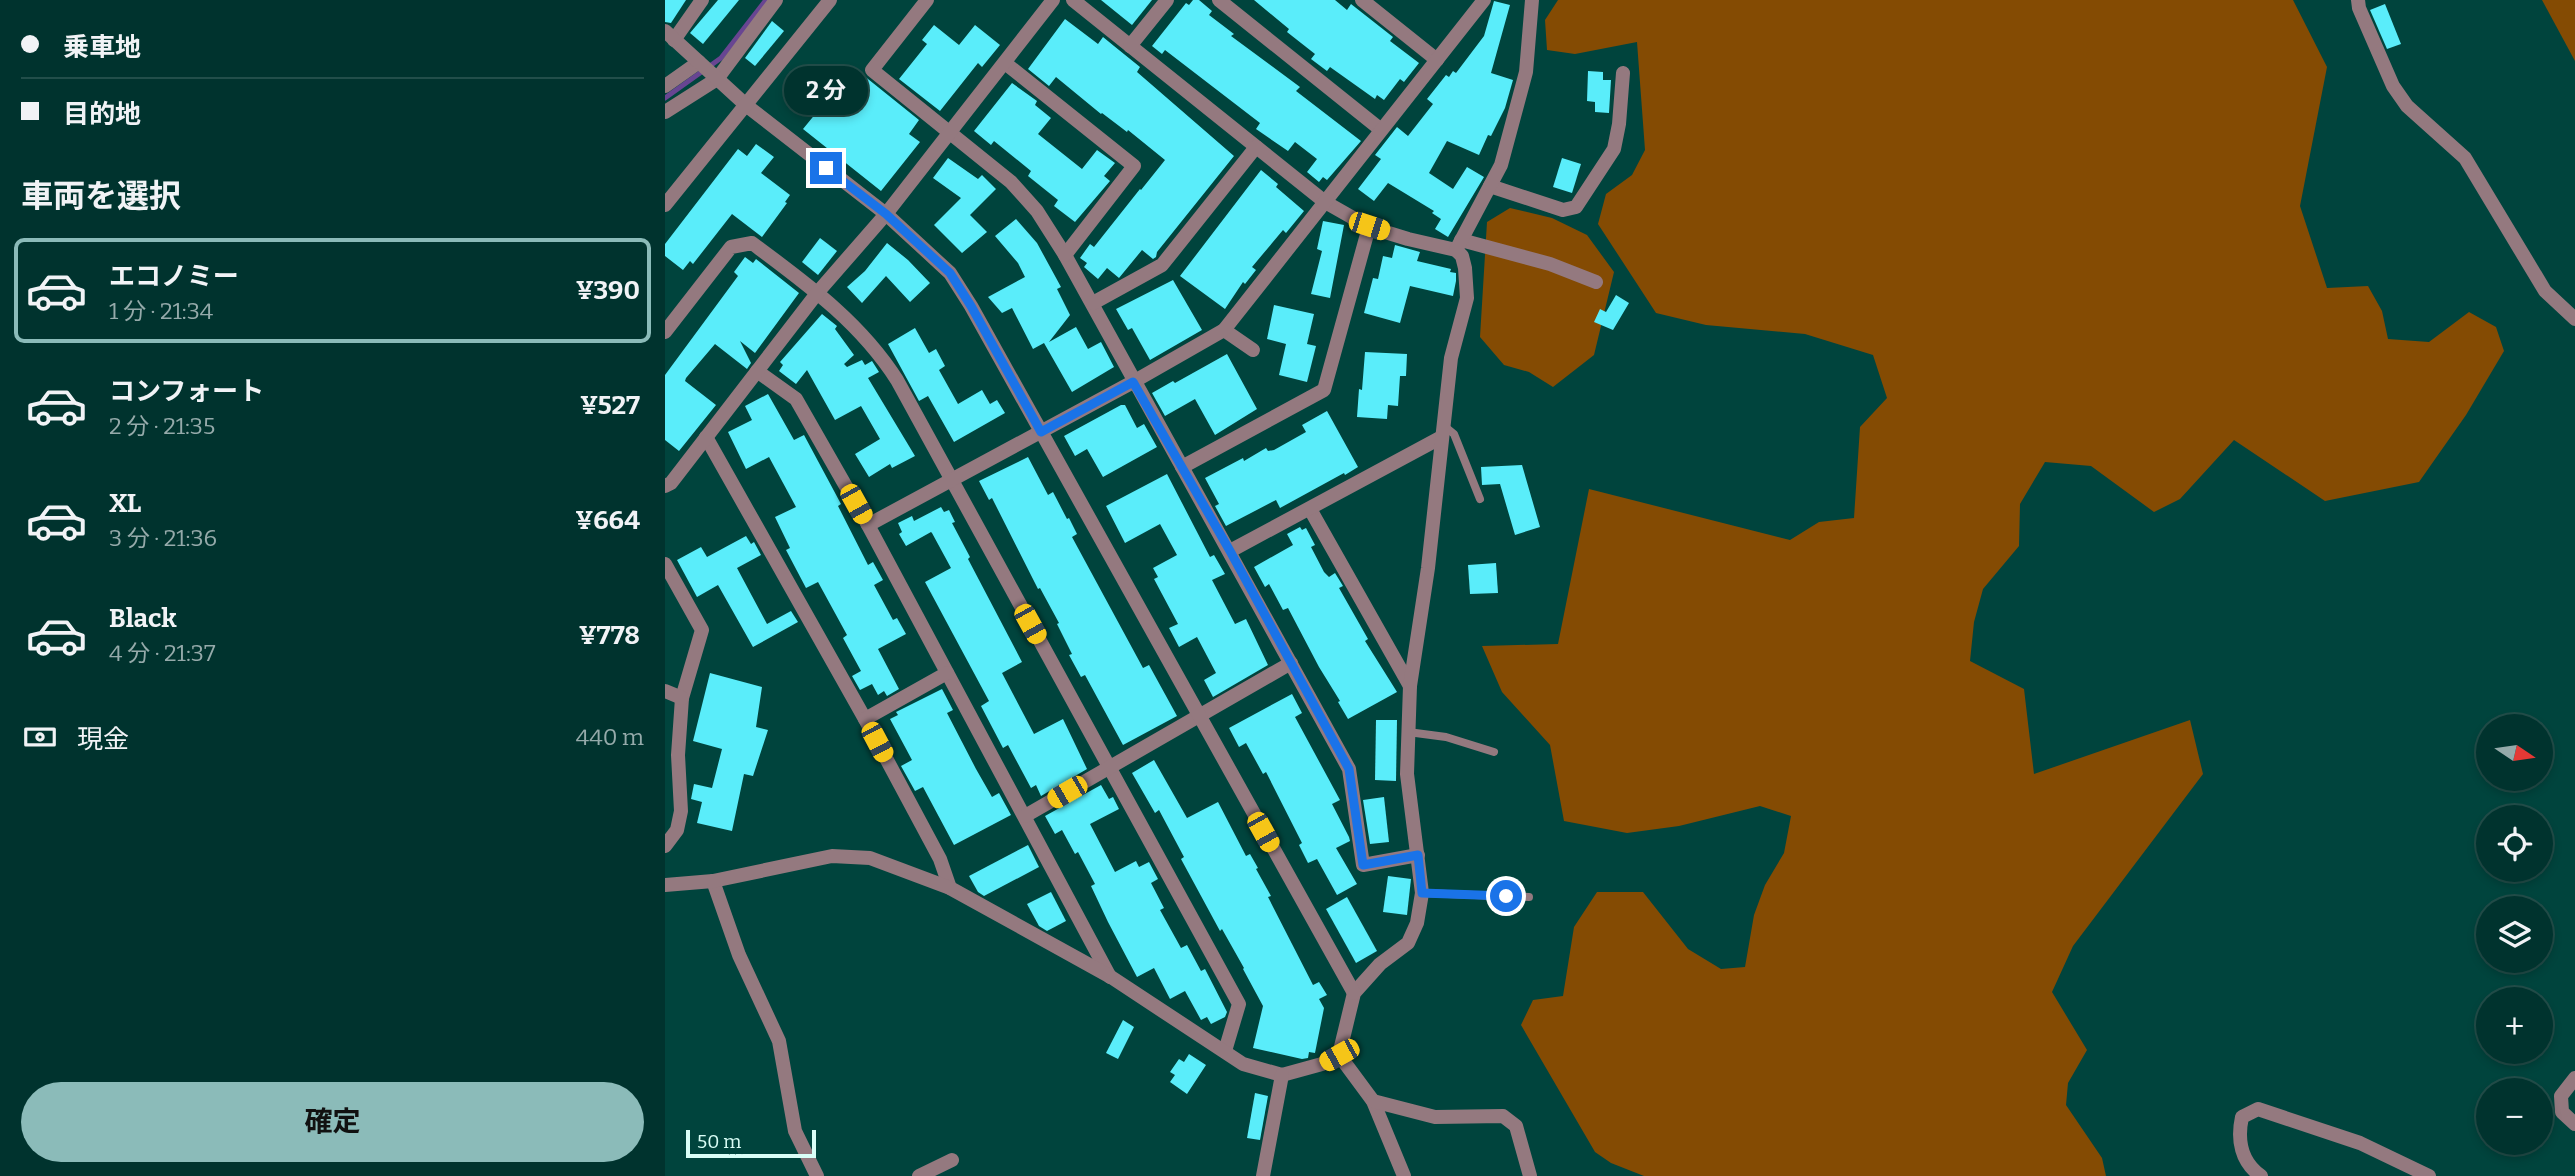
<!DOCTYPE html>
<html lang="ja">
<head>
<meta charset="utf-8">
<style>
	:root { --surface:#00332e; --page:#0a3b36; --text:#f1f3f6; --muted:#95aaaa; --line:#224e4a; --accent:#8bbbb9 }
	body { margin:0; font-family:Bitter,"Noto Sans JP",serif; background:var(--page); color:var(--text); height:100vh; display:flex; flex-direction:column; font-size:26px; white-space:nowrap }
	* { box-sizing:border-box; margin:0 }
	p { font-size:23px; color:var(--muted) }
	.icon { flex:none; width:38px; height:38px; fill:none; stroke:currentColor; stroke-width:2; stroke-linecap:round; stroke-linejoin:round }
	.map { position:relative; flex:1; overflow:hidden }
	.panel { display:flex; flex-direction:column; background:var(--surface); width:665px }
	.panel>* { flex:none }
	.hud { display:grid; align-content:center; height:154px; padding:0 21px; background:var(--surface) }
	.needle { width:46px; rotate:103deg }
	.fabs { position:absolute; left:1811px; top:714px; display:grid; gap:14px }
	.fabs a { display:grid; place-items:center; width:77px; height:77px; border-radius:50%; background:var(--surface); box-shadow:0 4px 10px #0003,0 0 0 2px var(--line); font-size:35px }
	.scale { position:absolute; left:21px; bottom:18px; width:130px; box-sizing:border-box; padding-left:7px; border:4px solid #d9fef7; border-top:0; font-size:19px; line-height:24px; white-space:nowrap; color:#d9fef7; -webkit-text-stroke:5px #00443d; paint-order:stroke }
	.end { position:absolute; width:32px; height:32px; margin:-16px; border:9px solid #1a73e8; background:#fff; box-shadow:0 0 0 4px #fff }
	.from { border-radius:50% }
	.bubble { position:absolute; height:49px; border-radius:24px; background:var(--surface); box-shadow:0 4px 10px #0003,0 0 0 2px var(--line); font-size:23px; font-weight:700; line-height:49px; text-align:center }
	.car { position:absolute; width:21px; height:42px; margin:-21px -10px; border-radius:9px; box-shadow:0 0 5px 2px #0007; background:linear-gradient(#f5c518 24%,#345 0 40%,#f5c518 0 76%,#345 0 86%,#f5c518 0) }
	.hud b { display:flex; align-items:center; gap:24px; height:66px; font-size:26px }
	.hud b+b { border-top:2px solid var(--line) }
	.hud i { width:18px; height:18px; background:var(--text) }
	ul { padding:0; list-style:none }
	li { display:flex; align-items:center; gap:21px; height:105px; margin:0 14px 10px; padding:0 7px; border:4px solid transparent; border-radius:10px }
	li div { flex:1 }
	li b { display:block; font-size:26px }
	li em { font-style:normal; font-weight:700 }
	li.on { border-color:var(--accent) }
	li>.icon { width:63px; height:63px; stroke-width:1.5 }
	h2 { padding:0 21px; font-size:32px; line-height:84px }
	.pay { display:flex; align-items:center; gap:18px; height:77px; padding:0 21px; font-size:26px }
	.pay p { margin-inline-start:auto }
	.primary-button { display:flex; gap:14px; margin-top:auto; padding:14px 21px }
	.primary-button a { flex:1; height:80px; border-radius:42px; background:var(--accent); color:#111; font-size:28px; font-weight:700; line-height:80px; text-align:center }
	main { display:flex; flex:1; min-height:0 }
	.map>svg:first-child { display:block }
</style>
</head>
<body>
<main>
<section class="panel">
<div class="hud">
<b><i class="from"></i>乗車地</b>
<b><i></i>目的地</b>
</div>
<h2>車両を選択</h2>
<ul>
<li class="on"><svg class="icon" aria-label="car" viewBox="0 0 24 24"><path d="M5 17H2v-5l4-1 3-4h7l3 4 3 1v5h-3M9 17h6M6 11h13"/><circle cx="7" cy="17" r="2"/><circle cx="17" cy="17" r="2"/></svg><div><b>エコノミー</b><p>1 分 · 21:34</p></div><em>¥390</em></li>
<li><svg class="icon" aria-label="car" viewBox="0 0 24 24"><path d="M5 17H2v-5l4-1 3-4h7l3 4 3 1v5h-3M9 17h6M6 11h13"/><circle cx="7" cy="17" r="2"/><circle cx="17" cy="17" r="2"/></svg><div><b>コンフォート</b><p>2 分 · 21:35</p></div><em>¥527</em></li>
<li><svg class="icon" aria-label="car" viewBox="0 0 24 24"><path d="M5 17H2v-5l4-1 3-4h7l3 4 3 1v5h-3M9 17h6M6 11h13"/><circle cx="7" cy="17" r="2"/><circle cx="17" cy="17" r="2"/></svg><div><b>XL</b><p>3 分 · 21:36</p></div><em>¥664</em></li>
<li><svg class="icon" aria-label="car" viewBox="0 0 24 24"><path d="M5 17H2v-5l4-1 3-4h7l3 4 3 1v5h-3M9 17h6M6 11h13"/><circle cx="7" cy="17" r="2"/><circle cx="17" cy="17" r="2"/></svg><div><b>Black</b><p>4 分 · 21:37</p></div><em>¥778</em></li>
</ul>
<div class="pay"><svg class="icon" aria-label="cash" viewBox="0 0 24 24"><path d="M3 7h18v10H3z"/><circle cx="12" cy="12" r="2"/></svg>現金<p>440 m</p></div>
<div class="primary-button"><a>確定</a></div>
</section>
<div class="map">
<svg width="1910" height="1176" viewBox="0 0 1910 1176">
	<rect width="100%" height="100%" fill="#00443d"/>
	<!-- green -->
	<g fill="#844b03">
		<polygon points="893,0 1628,0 1662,67 1635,206 1662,288 1703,286 1717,311 1723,339 1764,342 1804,312 1831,327 1839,351 1801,415 1754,482 1660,501 1569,440 1515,499 1489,512 1426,466 1380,462 1355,504 1354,546 1318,589 1309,622 1305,661 1359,689 1369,774 1525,720 1538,774 1408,946 1387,992 1422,1050 1403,1083 1401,1105 1437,1158 1441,1176 979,1176 946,1163 930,1152 856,1025 868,1000 898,996 909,927 932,892 978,892 1023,949 1056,969 1080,967 1089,915 1100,885 1119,853 1126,816 1095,806 1014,826 962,833 899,821 885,745 837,692 817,646 893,644 924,489 1125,540 1154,522 1189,518 1195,427 1222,398 1208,355 1140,334 1041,325 991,313 933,224 941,194 967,175 980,150 972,42 910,54 882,50 880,20"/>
		<polygon points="1877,0 1910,0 1910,61"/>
		<polygon points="845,208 887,218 922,235 949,272 929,355 888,387 864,372 839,365 815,337 822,222"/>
	</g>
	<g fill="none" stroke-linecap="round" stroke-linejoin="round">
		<!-- stream -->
		<polyline stroke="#684592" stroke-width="5" points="0,98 56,58 101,0"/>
	</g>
	<!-- building -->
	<g fill="#5aedfa">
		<polygon points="0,0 21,0 6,23 0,22"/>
		<polygon points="53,0 74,0 38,44 25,33"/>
		<polygon points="436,0 487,0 467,25"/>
		<polygon points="528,0 534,0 547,11 544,15 569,34 566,36 635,87 631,91 696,141 662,180 658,177 654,182 642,172 652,159 630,142 623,151 591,129 595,123 500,50 497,54 487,46 521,3 524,5"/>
		<polygon points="589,0 670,0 682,10 686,4 728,37 725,41 754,63 739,82 735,79 719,100 712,95 710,99 665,67 662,71 646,59 650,54 622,32 624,29"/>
		<polygon points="829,1 845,5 826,73 848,80 840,108 826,136 823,135 814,155 782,141 764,173 788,189 802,167 819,177 783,237 770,229 776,219 767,213 769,211 723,183 709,201 693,189 716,159 710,155 732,127 743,136 768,104 762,99 781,75 784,77 788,71 791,73 819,36"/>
		<polygon points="1720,4 1736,44 1722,49 1705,10"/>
		<polygon points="400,19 433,44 438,37 449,46 475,67 472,72 569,156 492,252 491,257 488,259 477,250 454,278 442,268 433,279 419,267 422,263 415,258 425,244 429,247 475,189 476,190 500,160 463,130 462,132 437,113 436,114 391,77 384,86 363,69"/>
		<polygon points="107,21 119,31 90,66 80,58"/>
		<polygon points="269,25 294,45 310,25 335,45 317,67 313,63 275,111 234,79 262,44 257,40"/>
		<polygon points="923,71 938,72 938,80 946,80 944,113 930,112 930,102 922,101"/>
		<polygon points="198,75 254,120 244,134 255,142 216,191 138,129 156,107 166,115"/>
		<polygon points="347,83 372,101 370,105 386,118 373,134 417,169 432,150 450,163 439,176 445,181 410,222 389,206 393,200 363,176 366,171 329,141 326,145 309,131"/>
		<polygon points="91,144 109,157 96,173 125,195 120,202 122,203 97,237 67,214 28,264 25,261 18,270 0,256 0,244 73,149 82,156"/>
		<polygon points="283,158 313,179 317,175 331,189 305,215 322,232 297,253 269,225 296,198 268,178"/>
		<polygon points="897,158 916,164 907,193 888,187"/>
		<polygon points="596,170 613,184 611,187 639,211 621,233 618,230 587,267 591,270 580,284 578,282 560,309 515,276"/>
		<polygon points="351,219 372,243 396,287 392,289 405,315 384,342 411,327 423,349 436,342 449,367 407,392 379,343 368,349 347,308 337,313 323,297 360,277 353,263 330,236"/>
		<polygon points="658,221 679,225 665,298 646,294 657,251 652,249"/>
		<polygon points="155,238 172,251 153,275 137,262"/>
		<polygon points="222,243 243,260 265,283 245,302 221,276 197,303 182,287 200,271"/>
		<polygon points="730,245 755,252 752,261 786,269 785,272 791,273 791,281 788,296 745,286 735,323 699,313 708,278 713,279 718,256 727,258"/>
		<polygon points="80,257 88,263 91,259 134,293 90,353 75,341 86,363 82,369 50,344 21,378 20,381 51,405 14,451 0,440 0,375 73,276 69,272"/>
		<polygon points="508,280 537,330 485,360 467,328 463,330 451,309"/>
		<polygon points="951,295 964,303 948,330 929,322 935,309 941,312"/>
		<polygon points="609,305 649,314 642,344 651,346 642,382 614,375 621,344 602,339"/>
		<polygon points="157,314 172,326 170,329 189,355 179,364 182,367 197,360 200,365 207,361 214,372 203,378 250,456 227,468 225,464 204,477 190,454 215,439 196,406 170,420 142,370 131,384 114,371 118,365 115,362"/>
		<polygon points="250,328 264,353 271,349 280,366 274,370 293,404 317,390 325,404 332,400 340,413 289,442 263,396 254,401 223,344"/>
		<polygon points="700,352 742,354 741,376 735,376 733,406 723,405 722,419 692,417 694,389 697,390"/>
		<polygon points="562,354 592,409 550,435 530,399 500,416 487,393 508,381 510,383"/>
		<polygon points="103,394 129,440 139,435 176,504 173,506 203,565 208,562 218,580 209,585 228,620 232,618 241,634 213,649 234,689 222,696 219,691 213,695 207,684 195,690 187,676 196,671 178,638 182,635 153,582 141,588 121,550 125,548 110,517 131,507 104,457 81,469 63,432 87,420 80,406"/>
		<polygon points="456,405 460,405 472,428 479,424 492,447 438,477 422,449 410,456 399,436"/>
		<polygon points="662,411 693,467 680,475 679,473 615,508 611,500 561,526 550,506 554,504 540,478 578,458 579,461 601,448 603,451 609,450 641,432 637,425"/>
		<polygon points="363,457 383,495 388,492 402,519 404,518 412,534 407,537 478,668 484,665 512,716 458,745 420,675 416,677 404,655 407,654 392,624 394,623 375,588 373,589 327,498 324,500 314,481"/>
		<polygon points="857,465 875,527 850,535 835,484 817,485 816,467"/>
		<polygon points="502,474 545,557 549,555 560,574 547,580 570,624 581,619 603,665 548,697 539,680 551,673 532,637 514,647 504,628 513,624 489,579 493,577 488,568 512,555 495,524 460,543 441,506"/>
		<polygon points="276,507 279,512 284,510 290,522 287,523 305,557 303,559 357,662 337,673 369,734 398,719 422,769 376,796 371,785 366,788 343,745 338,748 316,706 324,701 260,582 286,568 267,533 266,532 241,546 234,534 237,532 233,523 247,516 249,521"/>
		<polygon points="635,527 637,530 641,528 650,545 646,547 659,572 664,577 670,573 678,586 674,588 703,639 700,641 732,692 683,719 673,702 675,701 654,667 623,608 618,610 604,584 600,587 589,567 628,545 622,534"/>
		<polygon points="81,536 86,544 89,542 96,555 72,568 102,624 126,611 133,622 88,647 53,585 32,597 12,560 36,547 42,557"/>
		<polygon points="831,563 833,593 805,594 803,565"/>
		<polygon points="45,673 97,687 91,727 103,730 88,776 79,774 67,831 32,823 37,802 26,799 29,784 47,788 57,749 28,741"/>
		<polygon points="277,689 288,710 282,713 311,769 327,797 334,793 346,815 289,845 258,787 250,791 236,766 247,760 225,719 233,715 231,712"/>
		<polygon points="627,694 637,713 630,717 675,800 667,804 684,837 685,841 671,848 692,884 672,895 652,859 643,863 634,845 637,843 601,772 598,774 581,743 574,747 564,728"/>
		<polygon points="711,720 732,720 731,781 710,780"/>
		<polygon points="489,760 522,818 553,802 581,856 585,854 593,868 591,869 606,896 603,897 648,985 654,982 662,995 654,999 659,1008 650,1053 644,1052 643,1058 637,1059 588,1048 598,1006 578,969 579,968 557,929 555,931 516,859 519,857 494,810 490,813 467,773"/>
		<polygon points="436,785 444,799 448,797 454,809 425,824 450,872 471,861 474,867 484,862 493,879 486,883 499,908 495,910 516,948 522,945 536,971 540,969 562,1012 560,1017 546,1024 542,1017 536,1020 520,991 505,999 489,968 472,977 443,922 426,886 430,884 413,852 410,854 397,830 390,834 380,816"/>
		<polygon points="719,797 724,842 705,844 698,800"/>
		<polygon points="363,845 374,867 319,896 313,892 304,876"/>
		<polygon points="723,876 746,879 742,915 718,912"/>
		<polygon points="386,892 401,921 382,931 374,926 362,904"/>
		<polygon points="682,897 712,951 691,963 661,909"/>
		<polygon points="458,1020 469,1027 453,1059 441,1053"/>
		<polygon points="524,1054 541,1065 522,1094 505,1082 510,1075 505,1072 514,1059 519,1062"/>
		<polygon points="590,1093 603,1096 595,1140 582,1138"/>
	</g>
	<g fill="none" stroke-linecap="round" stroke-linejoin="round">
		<!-- service -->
		<g stroke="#94797f" stroke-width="8">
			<polyline points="778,425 789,434 815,499"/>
			<polyline points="743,732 781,737 829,752"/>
			<polyline points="757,893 864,897"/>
		</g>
		<!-- minor -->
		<g stroke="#94797f" stroke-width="14">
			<polyline points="262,0 207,70 346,182 372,211 400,255 684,769 698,865 753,855"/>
			<polyline points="408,0 660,202 704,227 743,239 791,250"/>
			<polyline points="554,0 715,129"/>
			<polyline points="697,0 772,60"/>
			<polyline points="1693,0 1694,8 1728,86 1742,106 1800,158 1880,291 1910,319"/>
			<polyline points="9,40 37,0"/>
			<polyline points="465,46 502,0"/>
			<polyline points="340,63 469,166 400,255"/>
			<polyline points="0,86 34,62"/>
			<polyline points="0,112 52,79 111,0"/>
			<polyline points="825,186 898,210 911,207 949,149 954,124 958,73"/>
			<polyline points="796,240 885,264 931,282"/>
			<polyline points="428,303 497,265 591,147"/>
			<polyline points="559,330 588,350"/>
			<path d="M0,332L66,247L87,243C142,284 195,322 232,380L574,1004L560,1051"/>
			<polyline points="92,371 131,399 203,525 445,977"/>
			<polyline points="41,437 200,719 275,859 285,888"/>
			<polyline points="517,467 659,390 704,227"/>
			<polyline points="0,486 6,483 153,292 221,214 388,0"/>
			<polyline points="645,509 745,686"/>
			<polyline points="203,525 468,382 559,330 819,0"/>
			<polyline points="565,551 775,438"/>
			<polyline points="0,564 37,630 17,698 13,755 16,811 12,830 0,846"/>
			<polyline points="0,691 17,698"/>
			<polyline points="200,719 282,673"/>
			<polyline points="360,816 626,663"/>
			<polyline points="48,881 74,955 114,1041 130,1131 152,1176"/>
			<polyline points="0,885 48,881 167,856 205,858 285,888 446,977 578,1064 617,1075 657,1064 674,1055 689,993 715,964 743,943 752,923 757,893 742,774 745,686 763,568 786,358 802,298 800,268 797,256 791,250 836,165 861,72 867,0"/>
			<polyline points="674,1055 708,1101 739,1176"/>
			<polyline points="1910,1078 1896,1096 1897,1112 1910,1124"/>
			<polyline points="708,1101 770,1117 838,1116 851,1126 865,1176"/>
			<polyline points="254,1176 287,1160"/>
			<polyline points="598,1176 617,1075"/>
			<path d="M1596,1176C1576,1162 1572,1140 1577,1117L1593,1109L1695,1143L1764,1176"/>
		</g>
		<!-- tertiary -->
		<g stroke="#94797f" stroke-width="14">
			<polyline points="0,31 82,106 221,214 285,273 306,306 689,993"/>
			<polyline points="0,205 165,0"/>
		</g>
	</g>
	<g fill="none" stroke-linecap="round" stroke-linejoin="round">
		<!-- route -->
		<polyline stroke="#1a73e8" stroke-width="9" points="161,168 221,214 285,273 306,306 376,432 468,382 565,551 684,769 698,865 753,855 757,893 841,896"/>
	</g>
</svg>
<div class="fabs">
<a><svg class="needle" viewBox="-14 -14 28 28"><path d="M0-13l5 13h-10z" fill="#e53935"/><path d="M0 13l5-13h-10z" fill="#95aaaa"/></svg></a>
<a><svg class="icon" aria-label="locate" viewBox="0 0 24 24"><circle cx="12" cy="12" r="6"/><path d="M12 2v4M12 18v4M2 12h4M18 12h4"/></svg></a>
<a><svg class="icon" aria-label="layers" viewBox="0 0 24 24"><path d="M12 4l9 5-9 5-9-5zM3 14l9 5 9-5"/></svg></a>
<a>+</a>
<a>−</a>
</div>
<div class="scale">50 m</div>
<i class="end from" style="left:841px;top:896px"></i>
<i class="end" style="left:161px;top:168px"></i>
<div class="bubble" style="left:119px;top:66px;width:84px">2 分</div>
<i class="car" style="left:704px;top:226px;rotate:108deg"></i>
<i class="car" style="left:191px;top:504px;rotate:151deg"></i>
<i class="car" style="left:365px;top:624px;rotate:151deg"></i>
<i class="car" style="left:212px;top:742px;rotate:152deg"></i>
<i class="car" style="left:402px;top:792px;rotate:240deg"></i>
<i class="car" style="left:598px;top:832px;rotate:151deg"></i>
<i class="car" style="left:674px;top:1055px;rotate:241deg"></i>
</div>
</main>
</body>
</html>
